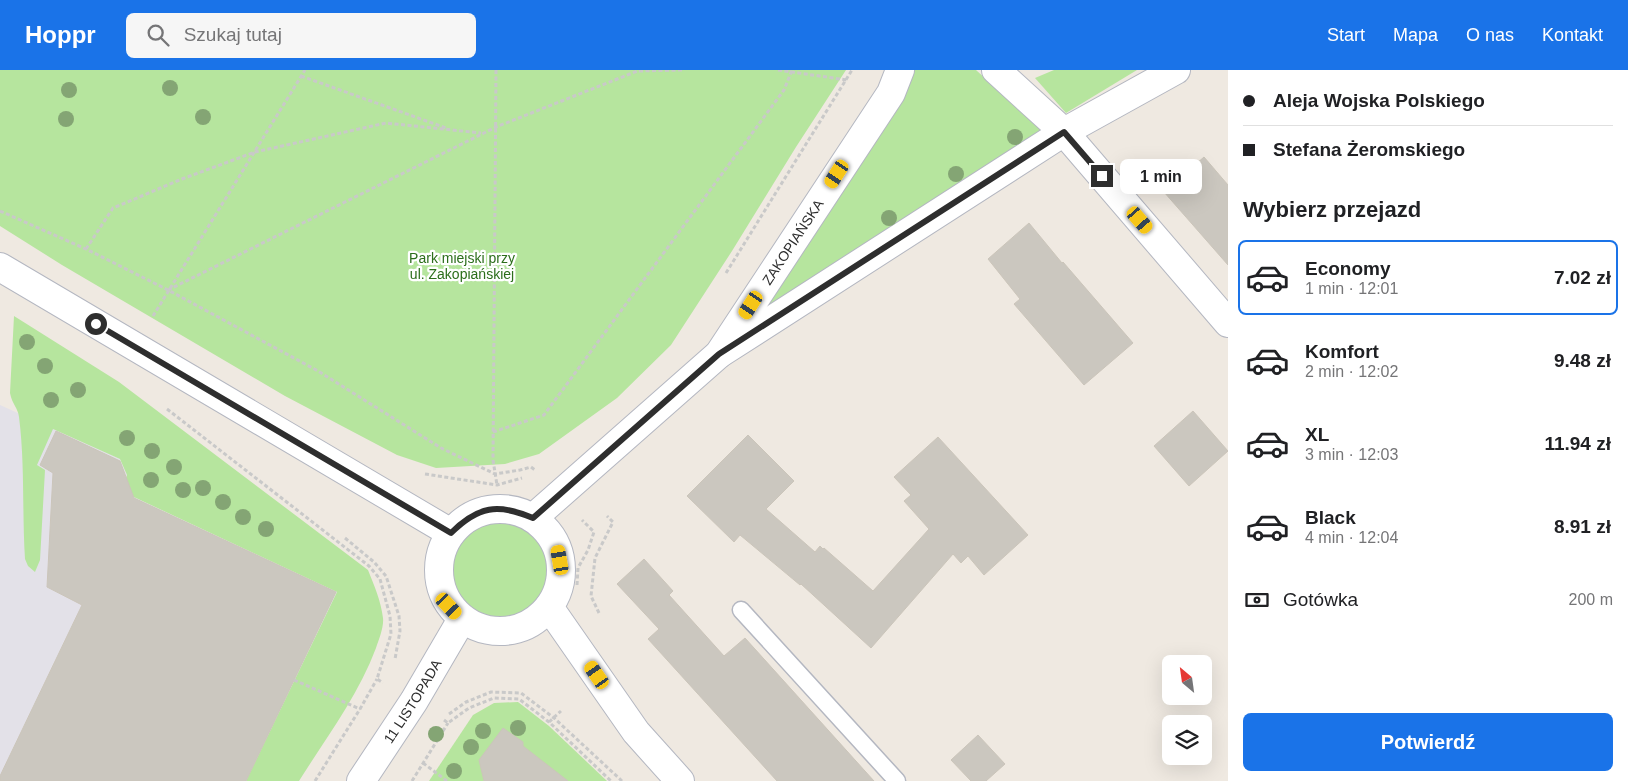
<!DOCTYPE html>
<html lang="pl">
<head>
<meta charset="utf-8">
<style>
	:root { --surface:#fff; --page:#f6f6f6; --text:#202124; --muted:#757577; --line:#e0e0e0; --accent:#1a73e8 }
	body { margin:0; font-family:Arial,sans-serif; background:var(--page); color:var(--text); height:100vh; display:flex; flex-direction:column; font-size:19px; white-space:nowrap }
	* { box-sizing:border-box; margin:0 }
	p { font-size:16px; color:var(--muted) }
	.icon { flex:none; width:28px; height:28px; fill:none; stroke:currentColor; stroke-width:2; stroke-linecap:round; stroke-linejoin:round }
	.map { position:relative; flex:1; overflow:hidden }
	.drawer { display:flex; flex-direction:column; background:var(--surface); width:400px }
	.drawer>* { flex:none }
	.banner { display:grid; align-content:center; height:110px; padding:0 15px; background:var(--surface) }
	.needle { width:32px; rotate:331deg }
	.fabs { position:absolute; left:1162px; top:585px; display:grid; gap:10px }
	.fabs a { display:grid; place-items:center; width:50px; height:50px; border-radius:8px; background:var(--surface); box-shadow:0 5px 20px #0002; font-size:25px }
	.end { position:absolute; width:22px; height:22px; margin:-11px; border:6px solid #2e2e2e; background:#fff; box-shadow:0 0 0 2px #fff }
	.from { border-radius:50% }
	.bubble { position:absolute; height:35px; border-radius:8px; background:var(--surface); box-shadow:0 5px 20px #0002; font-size:16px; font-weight:700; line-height:35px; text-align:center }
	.car { position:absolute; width:15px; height:30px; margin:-15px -8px; border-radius:6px; box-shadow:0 0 4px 1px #0007; background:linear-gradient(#f5c518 24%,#345 0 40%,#f5c518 0 76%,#345 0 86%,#f5c518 0) }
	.banner b { display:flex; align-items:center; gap:18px; height:48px; font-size:19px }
	.banner b+b { border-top:1px solid var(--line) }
	.banner i { width:12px; height:12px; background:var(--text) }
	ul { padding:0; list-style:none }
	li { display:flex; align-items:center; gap:15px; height:75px; margin:0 10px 8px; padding:0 5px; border:2px solid transparent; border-radius:8px }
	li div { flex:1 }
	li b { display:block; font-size:19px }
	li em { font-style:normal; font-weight:700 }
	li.current { border-color:var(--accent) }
	li>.icon { width:45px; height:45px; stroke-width:1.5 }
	h2 { padding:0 15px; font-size:22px; line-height:60px }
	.pay { display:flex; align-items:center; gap:12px; height:55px; padding:0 15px; font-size:19px }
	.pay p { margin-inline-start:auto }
	.primary-button { display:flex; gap:10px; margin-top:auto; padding:10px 15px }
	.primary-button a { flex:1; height:58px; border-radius:8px; background:var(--accent); color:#fff; font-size:20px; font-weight:700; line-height:58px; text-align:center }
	header { display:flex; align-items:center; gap:30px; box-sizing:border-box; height:70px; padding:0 25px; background:var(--accent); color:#fff }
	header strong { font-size:24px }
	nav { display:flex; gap:28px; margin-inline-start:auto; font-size:18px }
	.search { width:350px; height:45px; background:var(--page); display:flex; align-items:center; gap:12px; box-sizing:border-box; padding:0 18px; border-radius:8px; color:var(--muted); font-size:19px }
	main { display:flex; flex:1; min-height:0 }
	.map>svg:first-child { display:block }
</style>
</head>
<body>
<header>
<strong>Hoppr</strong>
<div class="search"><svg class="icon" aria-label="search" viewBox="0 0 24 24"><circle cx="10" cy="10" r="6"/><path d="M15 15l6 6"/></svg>Szukaj tutaj</div>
<nav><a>Start</a><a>Mapa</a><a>O nas</a><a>Kontakt</a></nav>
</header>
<main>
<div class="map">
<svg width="1228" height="711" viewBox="0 0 1228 711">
	<rect width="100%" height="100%" fill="#efe9e1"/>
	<!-- industrial -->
	<polygon fill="#e3e1e8" points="0,335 120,389 127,405 121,421 337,522 256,690 0,711"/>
	<!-- green -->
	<g fill="#b6e59e">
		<polygon points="0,0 846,0 796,77 732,181 671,275 617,328 539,384 505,394 436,398 397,385 285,326 62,195 0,156"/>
		<polygon points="908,0 976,0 1048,66 746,260"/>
		<polygon points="1054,0 1137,0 1066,43 1035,8"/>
		<path d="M14,246L119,312L368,500C374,515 381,531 383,548C384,557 379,569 376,578C358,626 326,668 299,711H246L337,522L121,421L127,405L120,389L53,359L37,395L45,400L40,490L35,502L28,496L25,489C22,442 25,394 19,347C18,338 12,334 10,323Z"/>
		<circle cx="497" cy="500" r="51"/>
		<polygon points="518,632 549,656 607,711 429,711 473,645 494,633"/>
	</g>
	<!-- building -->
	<g fill="#cbc7bf" stroke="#cbc5ba">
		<polygon points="1204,87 1228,115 1228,195 1164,122"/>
		<polygon points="1029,153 1062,193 1063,192 1133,273 1084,315 1014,234 1020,229 988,189"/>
		<polygon points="1193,341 1228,381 1189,416 1154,376"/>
		<polygon points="56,361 120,391 134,428 336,522 246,711 0,711 0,706 82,535 47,517 53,403 40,395"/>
		<polygon points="748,365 794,411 766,439 815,482 820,476 823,479 824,478 873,521 929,459 904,431 911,425 894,407 938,367 1028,465 984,505 968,486 961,493 953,484 871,578 801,514 800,515 740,465 734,472 687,426"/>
		<polygon points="644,489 673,521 669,525 724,586 745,568 874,711 777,711 648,569 659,559 617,514"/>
		<polygon points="503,658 523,672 523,676 568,711 484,711 479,690"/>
		<polygon points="978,665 1005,694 986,711 971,711 951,690"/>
	</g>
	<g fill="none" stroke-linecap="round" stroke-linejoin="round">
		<!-- service casing -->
		<g stroke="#b4b7c1" stroke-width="19">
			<polyline id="service" points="741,540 897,711"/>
		</g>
		<!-- minor casing -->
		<g stroke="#b4b7c1" stroke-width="30">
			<g id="minor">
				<polyline points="996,0 1064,62 1228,253"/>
				<polyline points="719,284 1064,62 1176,0"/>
			</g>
		</g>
		<!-- tertiary casing -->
		<g stroke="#b4b7c1" stroke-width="30">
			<g id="tertiary">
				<polyline points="0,197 451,463"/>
				<circle cx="500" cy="500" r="61"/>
				<path id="s1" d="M533,448L719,284L891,23L900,0"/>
				<polyline points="549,537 636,662 680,711"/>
				<path id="s2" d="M361,711L414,631L462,549"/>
			</g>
		</g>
		<!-- path -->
		<g stroke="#c9c9c9" stroke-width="3" stroke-dasharray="4 2.5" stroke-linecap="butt">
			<polyline points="496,0 493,390 497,415"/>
			<polyline points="778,0 847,10"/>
			<polyline points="639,1 683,0"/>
			<polyline points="301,6 446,58"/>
			<polyline points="0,141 86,179 168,220 318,301 441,378 495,404 520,400 531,397 535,400"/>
			<polyline points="86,179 113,138 182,109 255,82 386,53 481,63"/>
			<polyline points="726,203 852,0"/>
			<polyline points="168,220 496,57 640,0"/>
			<polyline points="153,246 305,0"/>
			<polyline points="167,339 369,496 380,509 390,546 391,564 377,609 383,613"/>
			<polyline points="493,362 544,345 784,20 792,0"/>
			<polyline points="425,404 497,415 522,408"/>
			<polyline points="345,468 374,492 386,506 399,546 400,561 395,589"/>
			<polyline points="577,515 578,498 588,480 594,462 582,450"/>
			<polyline points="599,543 591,526 595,488 613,452 607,446"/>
			<polyline points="294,610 360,639"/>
			<polyline points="449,644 466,632 491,622 521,623 554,648 622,711"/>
			<polyline points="444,650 448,653 469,638 494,628 519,629 549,652 611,711"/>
			<polyline points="549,652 561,641"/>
			<polyline points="423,693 447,711"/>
			<polyline points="315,711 360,639 377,609"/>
			<polyline points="412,711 448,653"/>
		</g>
		<!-- service -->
		<use href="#service" stroke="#fff" stroke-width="16"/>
		<!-- minor -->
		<use href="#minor" stroke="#fff" stroke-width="28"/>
		<!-- tertiary -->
		<use href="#tertiary" stroke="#fff" stroke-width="28"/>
	</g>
	<!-- trees -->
	<g fill="#84a574">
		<circle cx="170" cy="18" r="8"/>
		<circle cx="69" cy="20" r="8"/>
		<circle cx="203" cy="47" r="8"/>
		<circle cx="66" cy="49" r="8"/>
		<circle cx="1015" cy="67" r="8"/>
		<circle cx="956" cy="104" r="8"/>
		<circle cx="889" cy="148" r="8"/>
		<circle cx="27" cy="272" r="8"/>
		<circle cx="45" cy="296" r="8"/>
		<circle cx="78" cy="320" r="8"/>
		<circle cx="51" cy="330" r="8"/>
		<circle cx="127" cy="368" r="8"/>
		<circle cx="152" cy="381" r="8"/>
		<circle cx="174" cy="397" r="8"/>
		<circle cx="151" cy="410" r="8"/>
		<circle cx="203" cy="418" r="8"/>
		<circle cx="183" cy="420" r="8"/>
		<circle cx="223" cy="432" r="8"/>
		<circle cx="243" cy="447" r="8"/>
		<circle cx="266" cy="459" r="8"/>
		<circle cx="518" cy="658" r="8"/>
		<circle cx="483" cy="661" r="8"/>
		<circle cx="436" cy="664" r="8"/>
		<circle cx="471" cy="677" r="8"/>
		<circle cx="454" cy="701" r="8"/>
	</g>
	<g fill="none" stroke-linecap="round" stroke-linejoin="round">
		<!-- route -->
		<path stroke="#2e2e2e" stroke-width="6" d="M96,254L451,463C478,436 498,433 533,448L719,284L1064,62L1102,106"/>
	</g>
	<g text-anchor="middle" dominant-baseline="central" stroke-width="4.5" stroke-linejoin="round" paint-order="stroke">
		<!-- street labels -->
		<g font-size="14" fill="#2e2e2e" stroke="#fff">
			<text stroke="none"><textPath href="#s1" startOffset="382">ZAKOPIAŃSKA</textPath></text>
			<text stroke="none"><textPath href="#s2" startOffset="95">11 LISTOPADA</textPath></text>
		</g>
		<!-- park labels -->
		<g font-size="14" fill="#2c6e1b" stroke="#fff">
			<text x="462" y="188">Park miejski przy<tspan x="462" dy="16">ul. Zakopiańskiej</tspan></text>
		</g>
	</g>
</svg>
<div class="fabs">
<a><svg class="needle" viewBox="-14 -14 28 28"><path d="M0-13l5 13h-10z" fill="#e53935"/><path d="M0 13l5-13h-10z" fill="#757577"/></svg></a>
<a><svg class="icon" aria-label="layers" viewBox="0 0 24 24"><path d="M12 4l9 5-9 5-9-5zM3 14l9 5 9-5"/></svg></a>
</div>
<i class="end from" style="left:96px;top:254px"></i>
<i class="end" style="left:1102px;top:106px"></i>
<div class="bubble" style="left:1120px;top:89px;width:82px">1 min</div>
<i class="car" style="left:837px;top:104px;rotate:213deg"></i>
<i class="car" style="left:1140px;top:150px;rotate:139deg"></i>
<i class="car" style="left:751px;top:235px;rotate:213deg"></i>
<i class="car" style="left:560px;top:490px;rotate:350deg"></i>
<i class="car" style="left:449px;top:536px;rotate:137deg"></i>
<i class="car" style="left:597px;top:605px;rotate:325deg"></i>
</div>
<section class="drawer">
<div class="banner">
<b><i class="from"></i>Aleja Wojska Polskiego</b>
<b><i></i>Stefana Żeromskiego</b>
</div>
<h2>Wybierz przejazd</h2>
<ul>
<li class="current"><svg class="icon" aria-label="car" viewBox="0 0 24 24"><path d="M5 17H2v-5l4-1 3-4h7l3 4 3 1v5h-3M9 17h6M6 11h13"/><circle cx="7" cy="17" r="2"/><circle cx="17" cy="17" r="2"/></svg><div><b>Economy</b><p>1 min · 12:01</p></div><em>7.02 zł</em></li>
<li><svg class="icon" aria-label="car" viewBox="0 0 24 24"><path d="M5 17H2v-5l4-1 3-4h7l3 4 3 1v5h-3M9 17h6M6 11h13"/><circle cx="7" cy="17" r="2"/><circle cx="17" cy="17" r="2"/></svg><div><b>Komfort</b><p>2 min · 12:02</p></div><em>9.48 zł</em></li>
<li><svg class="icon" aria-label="car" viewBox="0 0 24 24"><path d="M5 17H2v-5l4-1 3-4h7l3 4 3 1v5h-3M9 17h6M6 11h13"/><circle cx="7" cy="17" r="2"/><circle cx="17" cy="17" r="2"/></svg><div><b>XL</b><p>3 min · 12:03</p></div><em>11.94 zł</em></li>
<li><svg class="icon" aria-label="car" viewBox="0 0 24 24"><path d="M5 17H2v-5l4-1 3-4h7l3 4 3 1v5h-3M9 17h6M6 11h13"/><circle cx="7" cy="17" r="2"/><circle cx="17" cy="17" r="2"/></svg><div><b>Black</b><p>4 min · 12:04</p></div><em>8.91 zł</em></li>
</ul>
<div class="pay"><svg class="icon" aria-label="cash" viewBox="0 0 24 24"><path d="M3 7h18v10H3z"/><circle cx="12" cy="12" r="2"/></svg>Gotówka<p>200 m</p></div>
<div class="primary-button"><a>Potwierdź</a></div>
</section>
</main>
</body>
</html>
